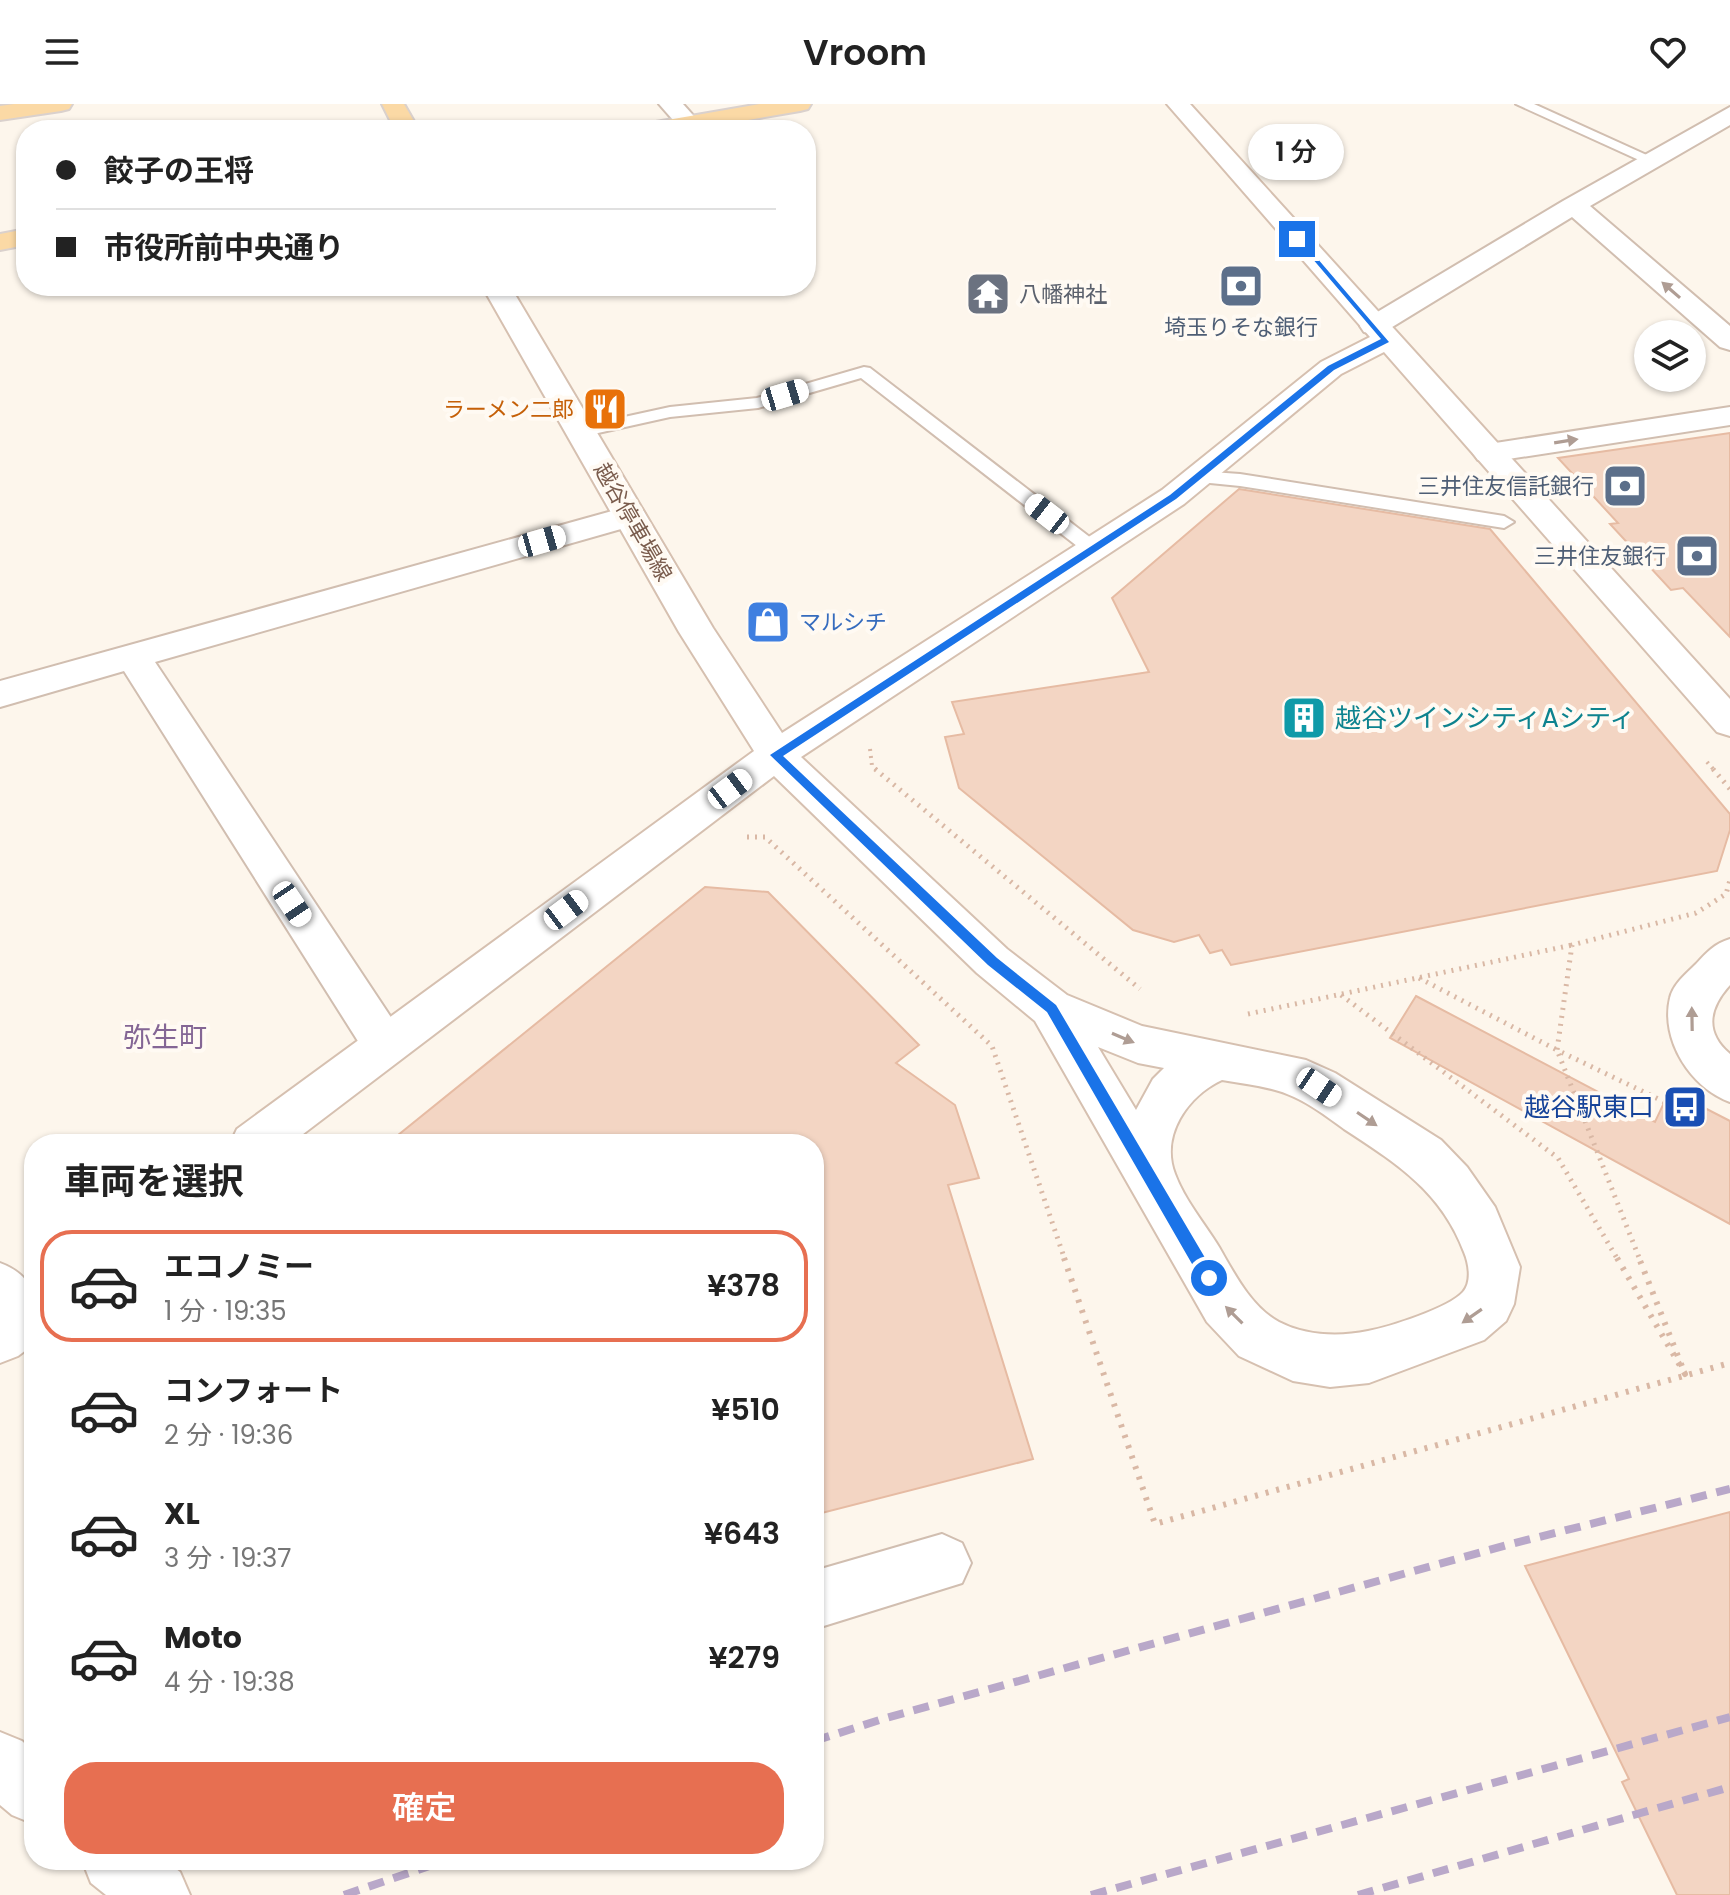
<!DOCTYPE html>
<html lang="ja">
<head>
<meta charset="utf-8">
<style>
	:root { --surface:#fff; --page:#f2f2f2; --text:#222; --muted:#767676; --line:#e0e0e0; --accent:#e76f51 }
	body { margin:0; font-family:Poppins,"Noto Sans JP",sans-serif; background:var(--page); color:var(--text); height:100vh; display:flex; flex-direction:column; font-size:30px; white-space:nowrap }
	* { box-sizing:border-box; margin:0 }
	p { font-size:26px; color:var(--muted) }
	.icon { flex:none; width:44px; height:44px; fill:none; stroke:currentColor; stroke-width:2; stroke-linecap:round; stroke-linejoin:round }
	.map { position:relative; flex:1; overflow:hidden }
	.drawer { position:absolute; left:24px; top:1030px; width:800px; height:736px; display:flex; flex-direction:column; background:var(--surface); border-radius:32px; box-shadow:0 2px 6px #0004 }
	.drawer>* { flex:none }
	.top-card { position:absolute; left:16px; top:16px; width:800px; height:176px; border-radius:32px; box-shadow:0 2px 6px #0004; display:grid; align-content:center; height:176px; padding:0 40px; background:var(--surface) }
	.tools { position:absolute; left:1634px; top:216px; display:grid; gap:16px }
	.tools a { display:grid; place-items:center; width:72px; height:72px; border-radius:50%; background:var(--surface); box-shadow:0 2px 6px #0004; font-size:40px }
	.end { position:absolute; width:36px; height:36px; margin:-18px; border:10px solid #1a73e8; background:#fff; box-shadow:0 0 0 4px #fff }
	.from { border-radius:50% }
	.bubble { position:absolute; height:56px; border-radius:28px; background:var(--surface); box-shadow:0 2px 6px #0004; font-size:26px; font-weight:600; line-height:56px; text-align:center }
	.car { position:absolute; width:24px; height:48px; margin:-24px -12px; border-radius:10px; box-shadow:0 0 6px 2px #0007; background:linear-gradient(#fff 24%,#345 0 40%,#fff 0 76%,#345 0 86%,#fff 0) }
	.top-card b { display:flex; align-items:center; gap:28px; height:76px; font-size:30px }
	.top-card b+b { border-top:2px solid var(--line) }
	.top-card i { width:20px; height:20px; background:var(--text) }
	ul { padding:0; list-style:none }
	li { display:flex; align-items:center; gap:24px; height:112px; margin:0 16px 12px; padding:0 24px; border:4px solid transparent; border-radius:32px }
	li div { flex:1 }
	li b { display:block; font-size:30px }
	li em { font-style:normal; font-weight:600 }
	li.on { border-color:var(--accent) }
	li>.icon { width:72px; height:72px; stroke-width:1.5 }
	h2 { padding:0 40px; font-size:36px; line-height:96px }
	.primary-button { display:flex; gap:16px; margin-top:auto; padding:16px 40px }
	.primary-button a { flex:1; height:92px; border-radius:32px; background:var(--accent); color:#fff; font-size:32px; font-weight:600; line-height:92px; text-align:center }
	header { display:flex; justify-content:space-between; align-items:center; height:104px; padding:0 40px; background:var(--surface); font-size:36px; font-weight:600 }
	.map>svg:first-child { display:block }
</style>
</head>
<body>
<header><svg class="icon" aria-label="menu" viewBox="0 0 24 24"><path d="M4 6h16M4 12h16M4 18h16"/></svg>Vroom<svg class="icon" aria-label="heart" viewBox="0 0 24 24"><path d="M12 20l-8-8c-3-5 5-10 8-4 3-6 11-1 8 4z"/></svg></header>
<div class="map">
<svg width="1730" height="1791" viewBox="0 0 1730 1791">
	<rect width="100%" height="100%" fill="#fdf6ec"/>
	<!-- building -->
	<g fill="#f3d5c3" stroke="#e6bba3" stroke-width="2">
		<polygon points="1730,329 1730,533 1683,484 1671,486 1610,420 1618,419 1558,354"/>
		<polygon points="1239,385 1490,425 1730,710 1730,726 1717,767 1231,861 1222,846 1210,849 1199,831 1174,838 1133,826 959,684 945,633 964,630 952,598 1149,568 1112,494"/>
		<polygon points="705,783 768,788 919,941 896,959 955,1001 979,1074 948,1081 1033,1355 814,1411 814,1040 387,1040"/>
		<polygon points="1416,892 1655,1018 1670,986 1730,1017 1730,1120 1390,934"/>
		<polygon points="1730,1408 1730,1791 1677,1791 1622,1678 1629,1675 1525,1462"/>
	</g>
	<g fill="none" stroke-linecap="round" stroke-linejoin="round">
		<!-- lane casing -->
		<g stroke="#d1beb0" stroke-width="4">
			<g id="lane">
				<polygon points="1516,0 1534,0 1662,58 1655,62 1650,61"/>
				<polygon points="864,263 870,264 1100,441 1103,445 1100,449 1086,449 861,274 758,304 670,313 580,333 571,328 574,324 670,303 757,294"/>
				<polygon points="1197,367 1240,370 1504,412 1514,418 1504,424 1240,382 1190,377 1188,373 1190,369"/>
			</g>
		</g>
		<!-- street casing -->
		<g stroke="#d1beb0" stroke-width="4">
			<g id="street">
				<polygon points="659,0 683,0 700,19 696,24 680,24"/>
				<polygon points="1730,3 1730,21 1590,102 1730,222 1730,246 1720,243 1572,113 1384,228 1374,230 1364,228 1360,222 1364,216 1563,97"/>
				<polygon points="1730,303 1730,321 1489,358 1478,356 1473,349 1478,342 1489,340"/>
				<polygon points="630,402 642,405 646,412 642,419 155,558 400,927 407,940 400,953 384,959 368,953 124,567 0,603 0,577"/>
				<path d="M0,1159C40,1174 34,1200 34,1237L22,1242L4,1235L0,1229Z"/>
				<polygon points="942,1430 962,1439 971,1459 962,1479 814,1525 814,1467"/>
			</g>
		</g>
		<!-- secondary casing -->
		<g stroke="#d6c0b0" stroke-width="4">
			<g id="secondary">
				<path d="M1167,0H1190L1730,595V632L1717,628L1384,248L1341,270L1184,400L801,653L1007,845L1067,891L1142,922L1306,956L1335,969L1441,1036L1467,1063L1495,1103L1520,1163L1514,1200L1506,1217L1484,1236L1369,1279L1330,1283L1293,1277L1239,1252L1207,1218L1035,917L977,869L774,672L290,1040H230L237,1025L754,647L679,528L482,182H510L713,524L782,629L1162,386L1321,258L1370,233ZM1098,943L1138,959L1164,964L1153,975L1136,1006ZM1222,976C1243,980 1268,982 1287,990C1308,998 1326,1012 1344,1025C1396,1059 1441,1087 1464,1148C1469,1160 1472,1178 1463,1188C1449,1204 1389,1223 1368,1227C1339,1233 1306,1232 1279,1218C1251,1203 1234,1169 1219,1143C1205,1120 1184,1095 1175,1070C1160,1031 1188,992 1222,976Z"/>
				<path d="M1730,835V881C1709,904 1704,928 1730,950V998C1691,984 1660,936 1670,894C1673,880 1686,870 1696,860C1707,848 1714,840 1730,835Z"/>
				<polygon points="34,1183 34,1240 18,1252 0,1259 0,1202 16,1191"/>
				<polygon points="0,1628 22,1637 34,1648 34,1720 12,1711 0,1701"/>
				<polygon points="82,1756 165,1756 180,1768 190,1791 106,1791 91,1779"/>
			</g>
		</g>
		<!-- primary casing -->
		<g stroke="#dad1cd" stroke-width="4">
			<g id="primary">
				<polygon points="14,0 72,0 69,5 61,7 0,16 0,2"/>
				<polygon points="382,0 404,0 419,26 395,26"/>
				<polygon points="760,0 811,0 808,5 800,7 690,26 638,26 642,21 650,19"/>
				<polygon points="26,125 26,141 0,146 0,130"/>
			</g>
		</g>
		<!-- path-far2 -->
		<g stroke="#d9b8a5" stroke-width="4" stroke-dasharray="2 5" stroke-linecap="butt">
			<polyline points="870,645 872,662 878,667"/>
			<polyline points="1707,658 1715,667"/>
		</g>
		<!-- path-far1 -->
		<g stroke="#d9b8a5" stroke-width="5" stroke-dasharray="2 6" stroke-linecap="butt">
			<polyline points="875,665 1140,885"/>
			<polyline points="1713,665 1730,685"/>
			<polyline points="747,733 765,733 992,942 1065,1156"/>
			<polyline points="1419,874 1557,946 1640,1156"/>
			<polyline points="1341,891 1558,1054 1618,1156"/>
			<polyline points="1248,910 1572,841"/>
			<polyline points="1679,1005 1557,946 1572,841 1696,809 1726,790 1730,776"/>
		</g>
		<!-- path -->
		<g stroke="#d9b8a5" stroke-width="6" stroke-dasharray="3 8" stroke-linecap="butt">
			<polyline points="1064,1154 1155,1420 1730,1259"/>
			<polyline points="1617,1154 1685,1270 1639,1154"/>
		</g>
		<!-- lane -->
		<use href="#lane" fill="#fff" fill-rule="evenodd"/>
		<!-- street -->
		<use href="#street" fill="#fff" fill-rule="evenodd"/>
		<!-- secondary -->
		<use href="#secondary" fill="#fff" fill-rule="evenodd"/>
		<!-- primary -->
		<use href="#primary" fill="#fbd9a5" fill-rule="evenodd"/>
		<!-- rail -->
		<g stroke="#b9a8c9" stroke-width="8" stroke-dasharray="16 10" stroke-linecap="butt">
			<polyline points="814,1637 886,1614 1507,1441 1730,1385"/>
			<polyline points="344,1791 447,1756"/>
			<polyline points="1091,1791 1730,1613"/>
			<polyline points="1358,1791 1730,1683"/>
		</g>
	</g>
	<!-- one-way arrows -->
	<defs><path id="oneway-solid" d="M-6-.8H1V-3.2L6.5 0L1 3.2V.8H-6Z" transform="scale(2)"/></defs>
	<g fill="#af9d94">
		<use href="#oneway-solid" transform="translate(1671 186) rotate(-139)"/>
		<use href="#oneway-solid" transform="translate(1566 337) rotate(-9)"/>
		<use href="#oneway-solid" transform="translate(1692 915) rotate(-91)"/>
		<use href="#oneway-solid" transform="translate(1123 934) rotate(23)"/>
		<use href="#oneway-solid" transform="translate(1367 1015) rotate(34)"/>
		<use href="#oneway-solid" transform="translate(1234 1211) rotate(-135)"/>
		<use href="#oneway-solid" transform="translate(1472 1212) rotate(145)"/>
	</g>
	<!-- route -->
	<polygon fill="#1a73e8" points="1294,133 1299,133 1389,238 1334,266 1176,395 783,652 997,854 1056,901 1214,1169 1214,1179 1209,1181 1203,1179 1047,908 988,861 770,651 1170,391 1328,262 1381,235"/>
	<!-- icons -->
	<defs>
		<g id="bank-square" transform="scale(2.3)"><rect x="-9" y="-9" width="18" height="18" rx="4" fill="#5c6f8a" stroke="#fffaf3"/><path d="M-6-4H6V4H-6ZM0-2.3a2.3 2.3 0 1 0 0 4.6a2.3 2.3 0 1 0 0-4.6Z" fill="#fff"/></g>
		<g id="temple-square" transform="scale(2.3)"><rect x="-9" y="-9" width="18" height="18" rx="4" fill="#6b7280" stroke="#fffaf3"/><path d="M0-6L5-2H3V0L6.5 2.5H4V6H1.5V3h-3V6H-4V2.5H-6.5L-3 0V-2H-5Z" fill="#fff"/></g>
		<g id="restaurant-square" transform="scale(2.3)"><rect x="-9" y="-9" width="18" height="18" rx="4" fill="#e8710a" stroke="#fffaf3"/><path d="M-5-6h1v4h1v-4h1v4h1v-4h1v5L-1.5 .5V6h-2V.5L-5-1ZM5-6V6H3V1.5H1.5Q1.5-4 5-6Z" fill="#fff"/></g>
		<g id="shop-square" transform="scale(2.3)"><rect x="-9" y="-9" width="18" height="18" rx="4" fill="#3f7fe0" stroke="#fffaf3"/><path d="M-5-2.5h2.3a2.7 3.5 0 0 1 5.4 0H5L5.5 6h-11ZM-1.5-2.5h3a1.5 2.3 0 0 0-3 0Z" fill="#fff"/></g>
		<g id="building-square" transform="scale(2.3)"><rect x="-9" y="-9" width="18" height="18" rx="4" fill="#0f9aa8" stroke="#fffaf3"/><path d="M-4-6H4V6H1V3H-1V6H-4ZM-2.5-4.3h1.7v1.8h-1.7ZM.8-4.3h1.7v1.8H.8ZM-2.5-1h1.7V.8h-1.7ZM.8-1h1.7V.8H.8Z" fill="#fff"/></g>
		<g id="bus-square" transform="scale(2.3)"><rect x="-9" y="-9" width="18" height="18" rx="4" fill="#1a4fb4" stroke="#fffaf3"/><path d="M-5-6H5V4H4V6H2V4H-2V6H-4V4H-5ZM-3.5-4V0h7V-4ZM-3.5 1.2v1.5H-2V1.2ZM2 1.2v1.5H3.5V1.2Z" fill="#fff"/></g>
	</defs>
	<g fill-rule="evenodd">
		<use href="#bank-square" x="1241" y="182"/>
		<use href="#temple-square" x="988" y="190"/>
		<use href="#restaurant-square" x="605" y="305"/>
		<use href="#bank-square" x="1625" y="382"/>
		<use href="#bank-square" x="1697" y="452"/>
		<use href="#shop-square" x="768" y="518"/>
		<use href="#building-square" x="1304" y="614"/>
		<use href="#bus-square" x="1685" y="1003"/>
	</g>
	<g text-anchor="middle" dominant-baseline="central" stroke-width="8" stroke-linejoin="round" paint-order="stroke">
		<!-- far-worship labels -->
		<g font-size="22" fill="#5b616d" stroke="#fffaf3" text-anchor="start">
			<text x="1019" y="190">八幡神社</text>
		</g>
		<!-- far-service labels -->
		<g font-size="22" fill="#4e5e75" stroke="#fffaf3" text-anchor="end">
			<text x="1241" y="223" text-anchor="middle">埼玉りそな銀行</text>
			<text x="1594" y="382">三井住友信託銀行</text>
			<text x="1666" y="452">三井住友銀行</text>
		</g>
		<!-- far-food labels -->
		<g font-size="22" fill="#c56008" stroke="#fffaf3" text-anchor="end">
			<text x="574" y="305">ラーメン二郎</text>
		</g>
		<!-- far-street labels -->
		<g font-size="22" fill="#7a5c4d" stroke="#fffaf3">
			<text transform="translate(633 418) rotate(60)">越谷停車場線</text>
		</g>
		<!-- far-shop labels -->
		<g font-size="22" fill="#366cbe" stroke="#fffaf3" text-anchor="start">
			<text x="799" y="518">マルシチ</text>
		</g>
		<!-- culture labels -->
		<g font-size="26" fill="#0d838f" stroke="#fffaf3" text-anchor="start">
			<text x="1335" y="614">越谷ツインシティAシティ</text>
		</g>
		<!-- transit labels -->
		<g font-size="26" fill="#164399" stroke="#fffaf3" text-anchor="end">
			<text x="1654" y="1003">越谷駅東口</text>
		</g>
		<!-- neighbourhood labels -->
		<g font-size="28" fill="#846695" stroke="#fffaf3">
			<text x="165" y="933">弥生町</text>
		</g>
	</g>
</svg>
<div class="tools">
<a><svg class="icon" aria-label="layers" viewBox="0 0 24 24"><path d="M12 4l9 5-9 5-9-5zM3 14l9 5 9-5"/></svg></a>
</div>
<i class="end from" style="left:1209px;top:1174px"></i>
<i class="end" style="left:1297px;top:135px"></i>
<div class="bubble" style="left:1248px;top:20px;width:96px">1 分</div>
<i class="car" style="left:785px;top:291px;rotate:73deg"></i>
<i class="car" style="left:1047px;top:410px;rotate:308deg"></i>
<i class="car" style="left:542px;top:437px;rotate:74deg"></i>
<i class="car" style="left:730px;top:685px;rotate:53deg"></i>
<i class="car" style="left:292px;top:800px;rotate:146deg"></i>
<i class="car" style="left:566px;top:806px;rotate:53deg"></i>
<i class="car" style="left:1319px;top:983px;rotate:124deg"></i>
<div class="top-card">
<b><i class="from"></i>餃子の王将</b>
<b><i></i>市役所前中央通り</b>
</div>
<section class="drawer">
<h2>車両を選択</h2>
<ul>
<li class="on"><svg class="icon" aria-label="car" viewBox="0 0 24 24"><path d="M5 17H2v-5l4-1 3-4h7l3 4 3 1v5h-3M9 17h6M6 11h13"/><circle cx="7" cy="17" r="2"/><circle cx="17" cy="17" r="2"/></svg><div><b>エコノミー</b><p>1 分 · 19:35</p></div><em>¥378</em></li>
<li><svg class="icon" aria-label="car" viewBox="0 0 24 24"><path d="M5 17H2v-5l4-1 3-4h7l3 4 3 1v5h-3M9 17h6M6 11h13"/><circle cx="7" cy="17" r="2"/><circle cx="17" cy="17" r="2"/></svg><div><b>コンフォート</b><p>2 分 · 19:36</p></div><em>¥510</em></li>
<li><svg class="icon" aria-label="car" viewBox="0 0 24 24"><path d="M5 17H2v-5l4-1 3-4h7l3 4 3 1v5h-3M9 17h6M6 11h13"/><circle cx="7" cy="17" r="2"/><circle cx="17" cy="17" r="2"/></svg><div><b>XL</b><p>3 分 · 19:37</p></div><em>¥643</em></li>
<li><svg class="icon" aria-label="car" viewBox="0 0 24 24"><path d="M5 17H2v-5l4-1 3-4h7l3 4 3 1v5h-3M9 17h6M6 11h13"/><circle cx="7" cy="17" r="2"/><circle cx="17" cy="17" r="2"/></svg><div><b>Moto</b><p>4 分 · 19:38</p></div><em>¥279</em></li>
</ul>
<div class="primary-button"><a>確定</a></div>
</section>
</div>
</body>
</html>
